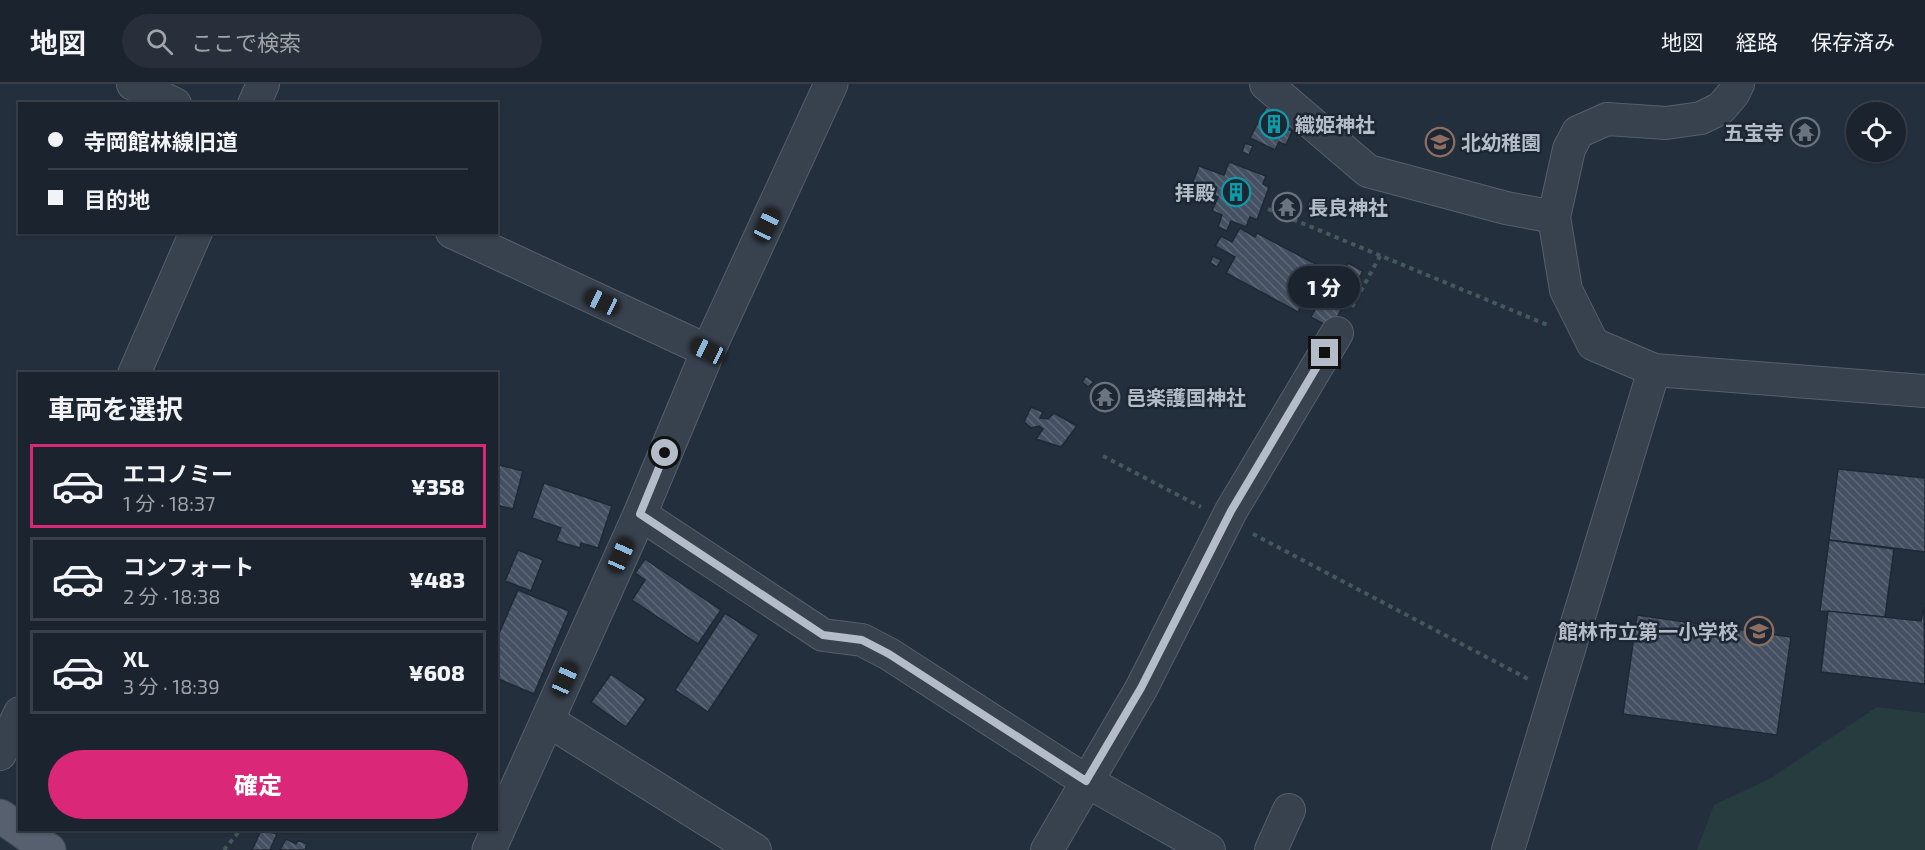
<!DOCTYPE html>
<html lang="ja">
<head>
<meta charset="utf-8">
<style>
	:root { --surface:#1b232e; --page:#282f3a; --text:#f1f3f6; --muted:#a0a4aa; --line:#39404a; --accent:#db2777 }
	body { margin:0; font-family:"Exo 2","Noto Sans JP",sans-serif; background:var(--page); color:var(--text); height:100vh; display:flex; flex-direction:column; font-size:22px; white-space:nowrap }
	* { box-sizing:border-box; margin:0 }
	p { font-size:20px; color:var(--muted) }
	.icon { flex:none; width:33px; height:33px; fill:none; stroke:currentColor; stroke-width:2; stroke-linecap:round; stroke-linejoin:round }
	.map { position:relative; flex:1; overflow:hidden }
	.panel { position:absolute; left:18px; top:288px; width:480px; height:459px; display:flex; flex-direction:column; background:var(--surface); border-radius:0px; box-shadow:0 2px 4px #0004,0 0 0 2px var(--line) }
	.panel>* { flex:none }
	.guide { position:absolute; left:18px; top:18px; width:480px; height:132px; border-radius:0px; box-shadow:0 2px 4px #0004,0 0 0 2px var(--line); display:grid; align-content:center; height:132px; padding:0 30px; background:var(--surface) }
	.tools { position:absolute; left:1846px; top:18px; display:grid; gap:12px }
	.tools a { display:grid; place-items:center; width:60px; height:60px; border-radius:50%; background:var(--surface); box-shadow:0 2px 4px #0004,0 0 0 2px var(--line); font-size:30px }
	.end { position:absolute; width:27px; height:27px; margin:-14px; border:8px solid #b4bcc9; background:#111; box-shadow:0 0 0 3px #111 }
	.from { border-radius:50% }
	.bubble { position:absolute; height:42px; border-radius:21px; background:var(--surface); box-shadow:0 2px 4px #0004,0 0 0 2px var(--line); font-size:20px; font-weight:800; line-height:42px; text-align:center }
	.car { position:absolute; width:18px; height:36px; margin:-18px -9px; border-radius:8px; box-shadow:0 0 4px 2px #0007; background:linear-gradient(#222 24%,#8ab4d8 0 40%,#222 0 76%,#8ab4d8 0 86%,#222 0) }
	.guide b { display:flex; align-items:center; gap:21px; height:57px; font-size:22px }
	.guide b+b { border-top:2px solid var(--line) }
	.guide i { width:15px; height:15px; background:var(--text) }
	ul { padding:0; list-style:none }
	li { display:flex; align-items:center; gap:18px; height:84px; margin:0 12px 9px; padding:0 18px; border:3px solid var(--line); border-radius:0px }
	li div { flex:1 }
	li b { display:block; font-size:22px }
	li em { font-style:normal; font-weight:800 }
	li.on { border-color:var(--accent) }
	li>.icon { width:54px; height:54px; stroke-width:1.5 }
	h2 { padding:0 30px; font-size:27px; line-height:72px }
	.primary-button { display:flex; gap:12px; margin-top:auto; padding:12px 30px }
	.primary-button a { flex:1; height:69px; border-radius:36px; background:var(--accent); color:#fff; font-size:24px; font-weight:800; line-height:69px; text-align:center }
	header { display:flex; align-items:center; gap:36px; box-sizing:border-box; height:84px; padding:0 30px; background:var(--surface); border-bottom:2px solid var(--line) }
	header strong { font-size:28px }
	nav { display:flex; gap:33px; margin-inline-start:auto; font-size:21px }
	.search { width:420px; height:54px; background:var(--page); display:flex; align-items:center; gap:15px; box-sizing:border-box; padding:0 21px; border-radius:33px; color:var(--muted); font-size:22px }
	.map>svg:first-child { display:block }
</style>
</head>
<body>
<header>
<strong>地図</strong>
<div class="search"><svg class="icon" aria-label="search" viewBox="0 0 24 24"><circle cx="10" cy="10" r="6"/><path d="M15 15l6 6"/></svg>ここで検索</div>
<nav><a>地図</a><a>経路</a><a>保存済み</a></nav>
</header>
<div class="map">
<svg width="1925" height="766" viewBox="0 0 1925 766">
	<defs>
		<pattern id="building-back-hatch" width="6" height="6" patternUnits="userSpaceOnUse" patternTransform="scale(1.5)"><rect width="6" height="6" fill="#455162"/><path d="M-1 5l2 2M0 0l6 6M5-1l2 2" fill="none" stroke="#5d6877"/></pattern>
	</defs>
	<rect width="100%" height="100%" fill="#242f3e"/>
	<!-- park -->
	<polygon fill="#263c3f" points="1877,623 1925,629 1925,766 1697,766 1714,721 1771,694"/>
	<!-- building -->
	<g fill="url(#building-back-hatch)" stroke="#1f2835" stroke-width="1.5">
		<polygon points="1266,23 1292,35 1287,45 1292,47 1286,61 1279,58 1275,66 1250,54"/>
		<polygon points="1245,59 1253,62 1249,71 1242,68"/>
		<polygon points="1229,78 1266,92 1263,100 1269,103 1257,136 1250,133 1246,143 1231,137 1227,147 1218,143 1222,131 1212,127 1218,113 1191,103 1199,82 1224,91"/>
		<polygon points="1310,115 1319,119 1315,129 1306,126"/>
		<polygon points="1240,144 1255,153 1257,149 1323,184 1298,228 1226,189 1235,173 1215,162 1221,152 1232,158"/>
		<polygon points="1213,172 1221,176 1217,183 1210,179"/>
		<polygon points="1348,179 1363,187 1331,244 1311,233 1336,187 1341,191"/>
		<polygon points="1086,292 1094,298 1088,303 1082,298"/>
		<polygon points="1031,323 1043,328 1040,334 1048,335 1054,329 1077,342 1061,363 1036,355 1043,345 1039,342 1031,344 1024,338"/>
		<polygon points="496,380 523,387 513,425 496,421"/>
		<polygon points="1838,385 1925,394 1925,468 1829,456"/>
		<polygon points="544,399 612,422 598,464 581,459 580,464 556,457 561,444 532,434"/>
		<polygon points="1829,456 1894,465 1885,533 1820,527"/>
		<polygon points="518,466 543,476 531,507 505,497"/>
		<polygon points="645,475 721,526 698,560 632,516 645,496 635,489"/>
		<polygon points="518,506 569,527 534,610 496,594 496,556"/>
		<polygon points="1924,523 1925,600 1821,588 1828,527 1921,537"/>
		<polygon points="725,529 759,551 708,628 675,606"/>
		<polygon points="1637,531 1791,553 1777,651 1623,630"/>
		<polygon points="611,590 646,615 626,643 591,618"/>
		<polygon points="261,746 277,750 270,766 252,766"/>
		<polygon points="286,755 296,760 298,756 307,760 305,766 280,766"/>
	</g>
	<g fill="none" stroke-linecap="round" stroke-linejoin="round">
		<!-- minor casing -->
		<g stroke="#565f6c" stroke-width="34">
			<g id="minor">
				<polyline points="133,0 175,20"/>
				<polyline points="1266,0 1368,87 1506,124 1554,133"/>
				<polyline points="1738,0 1733,10 1721,24 1701,34 1666,39 1607,35 1578,48 1569,65 1554,133 1566,206 1593,260 1654,286 1925,307"/>
				<polyline points="254,20 263,0"/>
				<polyline points="452,148 708,267"/>
				<polyline points="134,290 196,148"/>
				<polyline points="640,430 823,551 862,556 889,570 1086,697 1209,766"/>
				<polyline points="547,636 755,766"/>
				<polyline points="0,670 20,629"/>
				<polyline points="1047,766 1141,605 1231,427 1337,249"/>
				<polyline points="1271,766 1289,726"/>
				<polyline points="1508,766 1654,286"/>
			</g>
		</g>
		<!-- tertiary casing -->
		<g stroke="#565f6c" stroke-width="35">
			<polyline id="tertiary" points="489,766 640,430 708,267 831,0"/>
		</g>
		<!-- primary casing -->
		<g stroke="#414a57" stroke-width="35">
			<polyline id="primary" points="0,732 49,766"/>
		</g>
		<!-- path -->
		<g stroke="#44595c" stroke-width="4" stroke-dasharray="4.5 4.5" stroke-linecap="butt">
			<polyline points="1268,125 1550,242"/>
			<polyline points="1352,223 1380,172"/>
			<polyline points="1103,372 1201,423"/>
			<polyline points="1253,450 1530,596"/>
			<polyline points="224,766 240,746"/>
		</g>
		<!-- minor -->
		<use href="#minor" stroke="#38414e" stroke-width="32"/>
		<!-- tertiary -->
		<use href="#tertiary" stroke="#38414e" stroke-width="33"/>
		<!-- primary -->
		<use href="#primary" stroke="#56606e" stroke-width="33"/>
	</g>
	<g fill="none" stroke-linecap="round" stroke-linejoin="round">
		<!-- route -->
		<polyline stroke="#b4bcc9" stroke-width="8" points="665,369 640,430 823,551 862,556 889,570 1086,697 1141,604 1231,427 1325,269"/>
	</g>
	<!-- icons -->
	<defs>
		<g id="building-ring" transform="scale(1.5)"><circle r="9.5" fill="#1d2633" stroke="#0f9aa8" stroke-width="1.5"/><path d="M-4-6H4V6H1V3H-1V6H-4ZM-2.5-4.3h1.7v1.8h-1.7ZM.8-4.3h1.7v1.8H.8ZM-2.5-1h1.7V.8h-1.7ZM.8-1h1.7V.8H.8Z" fill="#0f9aa8"/></g>
		<g id="temple-ring" transform="scale(1.5)"><circle r="9.5" fill="#1d2633" stroke="#6b7280" stroke-width="1.5"/><path d="M0-6L5-2H3V0L6.5 2.5H4V6H1.5V3h-3V6H-4V2.5H-6.5L-3 0V-2H-5Z" fill="#6b7280"/></g>
		<g id="school-ring" transform="scale(1.5)"><circle r="9.5" fill="#1d2633" stroke="#8d6e63" stroke-width="1.5"/><path d="M0-5L7-2L0 1L-7-2ZM-4 1L0 2.5L4 1V4Q0 6-4 4Z" fill="#8d6e63"/></g>
	</defs>
	<g fill-rule="evenodd">
		<use href="#building-ring" x="1274" y="40"/>
		<use href="#temple-ring" x="1805" y="48"/>
		<use href="#school-ring" x="1440" y="58"/>
		<use href="#building-ring" x="1236" y="108"/>
		<use href="#temple-ring" x="1287" y="123"/>
		<use href="#temple-ring" x="1105" y="313"/>
		<use href="#school-ring" x="1759" y="547"/>
	</g>
	<g text-anchor="middle" dominant-baseline="central" stroke-width="5" stroke-linejoin="round" paint-order="stroke">
		<!-- poi labels -->
		<g font-size="20" font-weight="bold" fill="#b4bcc9" stroke="#1d2633" text-anchor="start">
			<text x="1295" y="40">織姫神社</text>
			<text x="1784" y="48" text-anchor="end">五宝寺</text>
			<text x="1461" y="58">北幼稚園</text>
			<text x="1215" y="108" text-anchor="end">拝殿</text>
			<text x="1308" y="123">長良神社</text>
			<text x="1126" y="313">邑楽護国神社</text>
			<text x="1738" y="547" text-anchor="end">館林市立第一小学校</text>
		</g>
	</g>
</svg>
<div class="tools">
<a><svg class="icon" aria-label="locate" viewBox="0 0 24 24"><circle cx="12" cy="12" r="6"/><path d="M12 2v4M12 18v4M2 12h4M18 12h4"/></svg></a>
</div>
<i class="end from" style="left:665px;top:369px"></i>
<i class="end" style="left:1325px;top:269px"></i>
<div class="bubble" style="left:1288px;top:182px;width:72px">1 分</div>
<i class="car" style="left:767px;top:141px;rotate:25deg"></i>
<i class="car" style="left:602px;top:218px;rotate:295deg"></i>
<i class="car" style="left:708px;top:267px;rotate:295deg"></i>
<i class="car" style="left:621px;top:471px;rotate:24deg"></i>
<i class="car" style="left:565px;top:595px;rotate:24deg"></i>
<div class="guide">
<b><i class="from"></i>寺岡館林線旧道</b>
<b><i></i>目的地</b>
</div>
<section class="panel">
<h2>車両を選択</h2>
<ul>
<li class="on"><svg class="icon" aria-label="car" viewBox="0 0 24 24"><path d="M5 17H2v-5l4-1 3-4h7l3 4 3 1v5h-3M9 17h6M6 11h13"/><circle cx="7" cy="17" r="2"/><circle cx="17" cy="17" r="2"/></svg><div><b>エコノミー</b><p>1 分 · 18:37</p></div><em>¥358</em></li>
<li><svg class="icon" aria-label="car" viewBox="0 0 24 24"><path d="M5 17H2v-5l4-1 3-4h7l3 4 3 1v5h-3M9 17h6M6 11h13"/><circle cx="7" cy="17" r="2"/><circle cx="17" cy="17" r="2"/></svg><div><b>コンフォート</b><p>2 分 · 18:38</p></div><em>¥483</em></li>
<li><svg class="icon" aria-label="car" viewBox="0 0 24 24"><path d="M5 17H2v-5l4-1 3-4h7l3 4 3 1v5h-3M9 17h6M6 11h13"/><circle cx="7" cy="17" r="2"/><circle cx="17" cy="17" r="2"/></svg><div><b>XL</b><p>3 分 · 18:39</p></div><em>¥608</em></li>
</ul>
<div class="primary-button"><a>確定</a></div>
</section>
</div>
</body>
</html>
